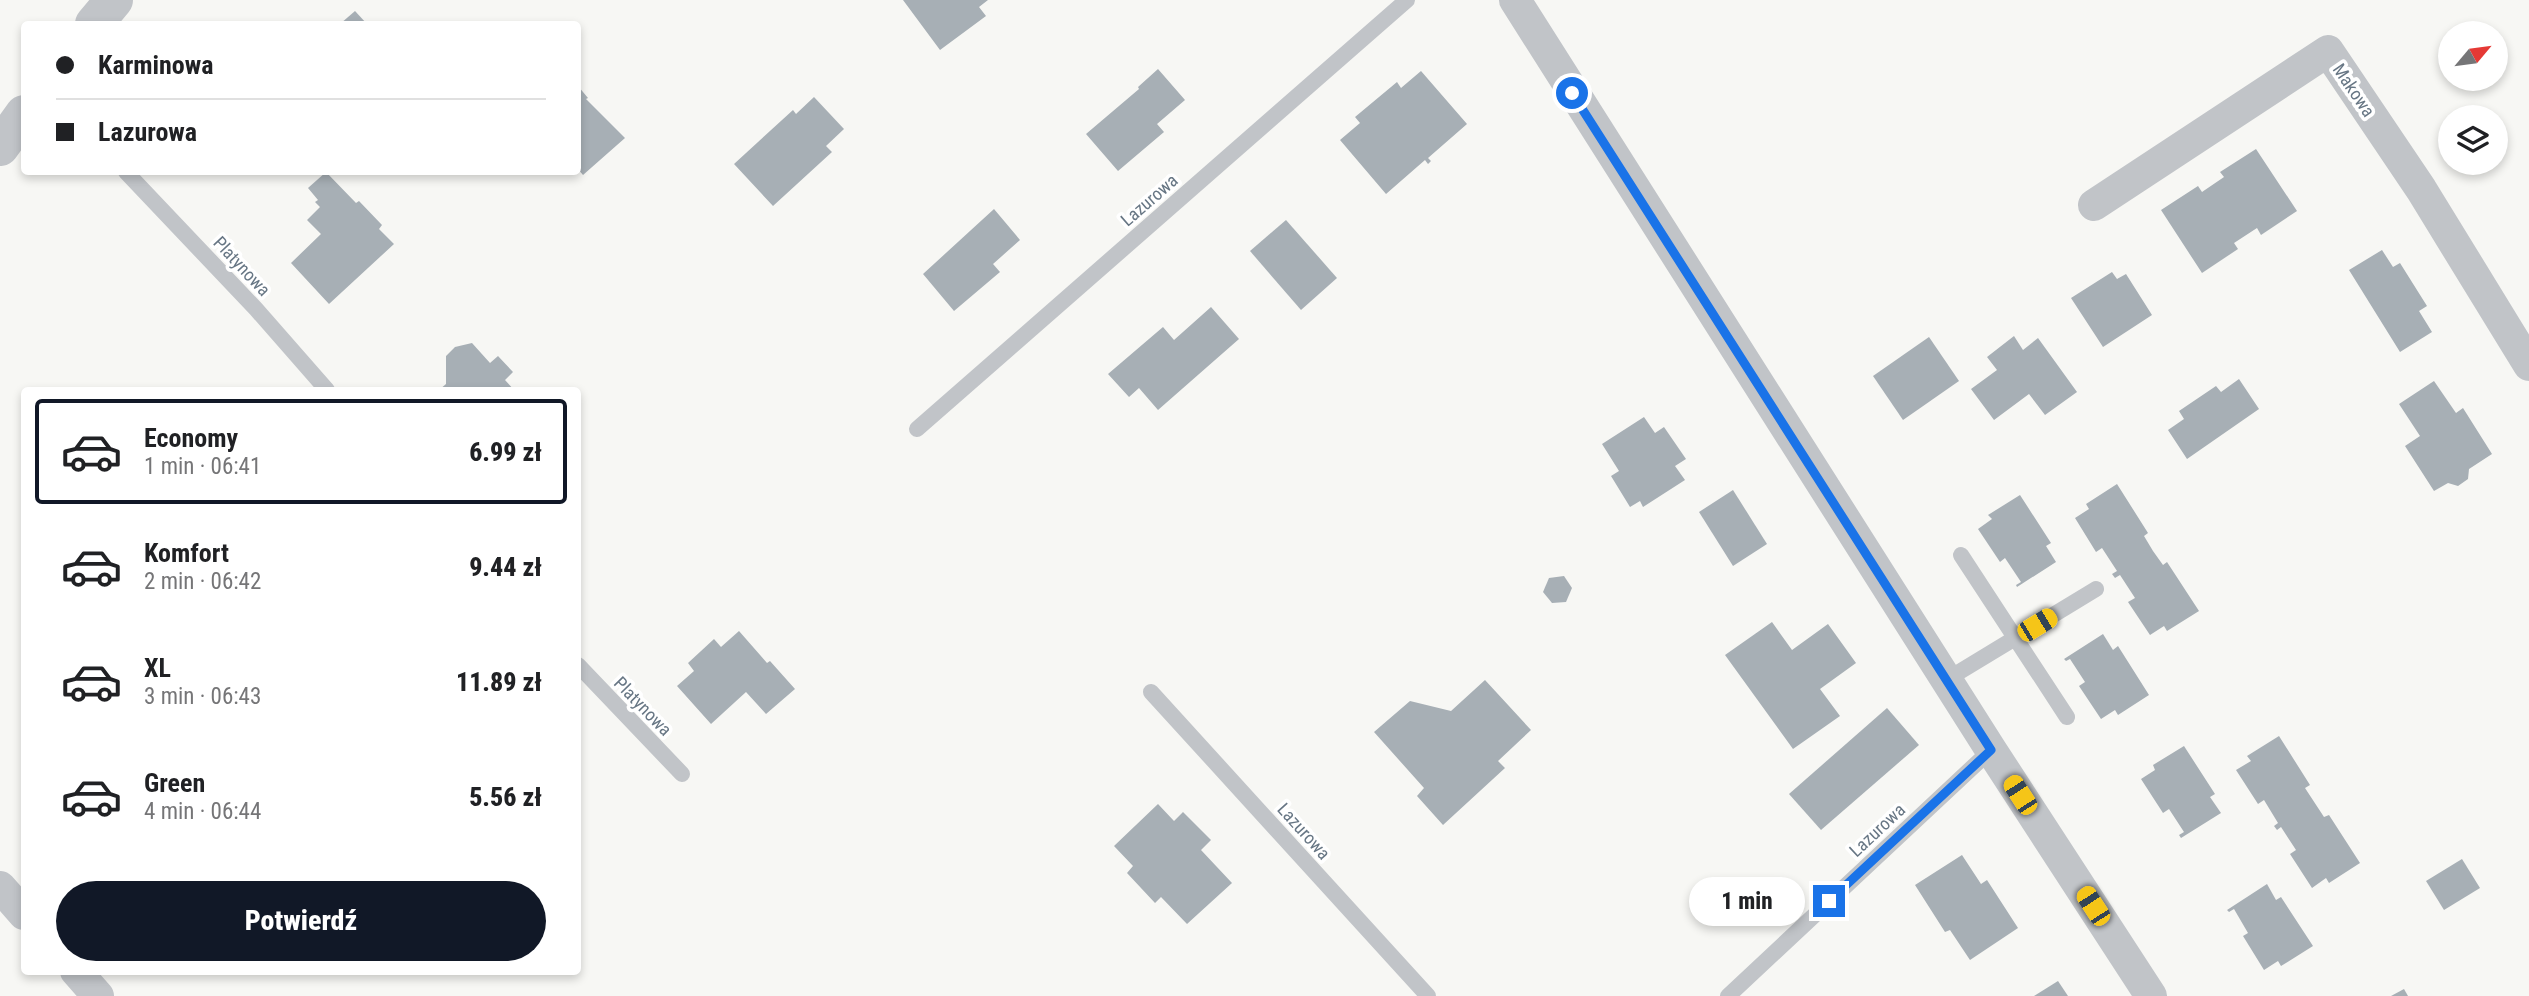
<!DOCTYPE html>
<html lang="pl">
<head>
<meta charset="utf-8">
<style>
	:root { --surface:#fff; --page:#f2f2f2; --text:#202124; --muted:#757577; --line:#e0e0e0; --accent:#111827 }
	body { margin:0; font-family:"Roboto Condensed",sans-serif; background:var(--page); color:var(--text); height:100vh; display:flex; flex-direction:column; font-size:26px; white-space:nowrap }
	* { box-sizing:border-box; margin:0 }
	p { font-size:23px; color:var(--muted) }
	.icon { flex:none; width:38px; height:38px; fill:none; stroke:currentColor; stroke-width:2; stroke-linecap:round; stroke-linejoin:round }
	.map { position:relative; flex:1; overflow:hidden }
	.details { position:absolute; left:21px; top:387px; width:560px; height:588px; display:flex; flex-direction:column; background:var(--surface); border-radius:7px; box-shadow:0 4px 10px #0003 }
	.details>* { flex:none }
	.banner { position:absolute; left:21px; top:21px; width:560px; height:154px; border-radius:7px; box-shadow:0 4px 10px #0003; display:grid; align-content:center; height:154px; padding:0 35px; background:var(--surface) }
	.needle { width:46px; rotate:61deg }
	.buttons { position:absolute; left:2438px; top:21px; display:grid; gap:14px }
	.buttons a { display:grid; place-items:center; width:70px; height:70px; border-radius:50%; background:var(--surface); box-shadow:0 4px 10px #0003; font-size:35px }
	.end { position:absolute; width:32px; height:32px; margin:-16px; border:9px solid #1a73e8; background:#fff; box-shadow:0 0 0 4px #fff }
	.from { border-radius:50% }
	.bubble { position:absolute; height:49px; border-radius:24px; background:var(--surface); box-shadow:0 4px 10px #0003; font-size:23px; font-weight:800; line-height:49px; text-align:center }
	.car { position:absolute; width:21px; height:42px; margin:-21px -10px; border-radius:9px; box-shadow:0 0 5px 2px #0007; background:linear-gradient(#f5c518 24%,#345 0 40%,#f5c518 0 76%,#345 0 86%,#f5c518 0) }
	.banner b { display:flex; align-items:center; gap:24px; height:66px; font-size:26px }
	.banner b+b { border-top:2px solid var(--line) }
	.banner i { width:18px; height:18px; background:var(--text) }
	ul { padding:12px 0 0; list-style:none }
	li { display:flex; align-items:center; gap:21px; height:105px; margin:0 14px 10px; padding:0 21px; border:4px solid transparent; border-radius:7px }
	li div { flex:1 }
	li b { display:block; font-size:26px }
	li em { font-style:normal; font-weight:800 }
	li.active { border-color:var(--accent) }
	li>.icon { width:63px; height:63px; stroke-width:1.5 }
	.button { display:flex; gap:14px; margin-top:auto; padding:14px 35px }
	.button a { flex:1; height:80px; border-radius:42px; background:var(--accent); color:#fff; font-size:28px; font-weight:800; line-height:80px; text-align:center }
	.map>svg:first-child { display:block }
</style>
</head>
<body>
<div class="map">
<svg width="2529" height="996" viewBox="0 0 2529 996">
	<rect width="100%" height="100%" fill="#f7f7f4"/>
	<!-- building -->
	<g fill="#a7afb5">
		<polygon points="903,0 988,0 979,7 986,16 940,50"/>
		<polygon points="355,11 367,24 340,24"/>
		<polygon points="1158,69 1185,100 1157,124 1164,132 1118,171 1086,134 1139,89 1138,87"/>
		<polygon points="1421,71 1467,124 1428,158 1431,161 1428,164 1425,160 1386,194 1340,140 1360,123 1355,117 1397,82 1401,88"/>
		<polygon points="578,86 588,98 586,99 625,138 583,175 578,169"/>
		<polygon points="814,97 844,129 826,146 832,152 773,206 734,164 793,110 796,114"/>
		<polygon points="2256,149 2297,211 2261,235 2257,228 2234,243 2238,249 2202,273 2161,210 2198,186 2202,192 2224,177 2220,172"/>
		<polygon points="326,172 356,203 359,201 382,225 379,229 394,244 329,304 291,263 321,234 307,220 320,207 315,202 318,200 308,188"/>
		<polygon points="994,209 1020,240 993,264 1000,272 954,311 923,274"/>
		<polygon points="1286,220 1337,278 1301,310 1250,251"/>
		<polygon points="2382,250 2393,267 2400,263 2427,306 2419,311 2432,332 2400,352 2349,270"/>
		<polygon points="2112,272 2117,279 2126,274 2152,315 2103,347 2071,298"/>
		<polygon points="1211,307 1239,339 1158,410 1139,388 1129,397 1108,374 1163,327 1174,340"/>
		<polygon points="2014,336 2023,350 2038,338 2077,392 2045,415 2029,394 1994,420 1971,389 1997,370 1987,357"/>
		<polygon points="1929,337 1959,381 1903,420 1873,376"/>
		<polygon points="472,343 490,363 498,356 513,372 505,380 514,390 439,390 446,384 446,356 455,347"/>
		<polygon points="2239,379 2259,409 2187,459 2168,430 2184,419 2179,411 2216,386 2221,392"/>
		<polygon points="2434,381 2456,413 2463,408 2492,454 2469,469 2468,479 2458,486 2448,483 2434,491 2405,446 2420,436 2399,404"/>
		<polygon points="1644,417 1655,433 1664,427 1686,459 1675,466 1685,480 1643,507 1640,501 1630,507 1611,476 1619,471 1602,444"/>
		<polygon points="2117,484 2148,533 2144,536 2153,551 2163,565 2167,562 2199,611 2167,631 2164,626 2150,635 2128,602 2135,598 2120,575 2115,578 2112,574 2117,571 2102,548 2096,552 2075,518 2089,509 2086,504"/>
		<polygon points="1733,490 1767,544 1733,566 1699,512"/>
		<polygon points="2020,495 2051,543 2046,546 2056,562 2017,587 2016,585 2021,582 2005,558 2000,562 1978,529 1992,519 1988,515"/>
		<polygon points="1564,576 1572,588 1566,602 1552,603 1543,592 1549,578"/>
		<polygon points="1772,622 1792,650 1828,624 1856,663 1820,689 1840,716 1793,749 1725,655"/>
		<polygon points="739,631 767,663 770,661 795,689 766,714 746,692 711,724 677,686 694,671 688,663 714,639 721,647"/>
		<polygon points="2103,634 2113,650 2118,646 2149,695 2118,715 2115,710 2101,719 2079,686 2085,682 2070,659 2066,661 2064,659"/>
		<polygon points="1485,680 1531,730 1498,761 1505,768 1443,825 1417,796 1424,788 1374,732 1410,701 1451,711"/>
		<polygon points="1887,708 1919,745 1821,830 1789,794"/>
		<polygon points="2279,736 2310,785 2305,788 2324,817 2329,815 2360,863 2329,883 2326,878 2312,888 2290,854 2296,850 2281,827 2277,830 2274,826 2278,823 2264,800 2258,804 2236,770 2251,761 2247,756"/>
		<polygon points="2184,746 2215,794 2210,797 2221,813 2181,838 2179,835 2184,832 2169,809 2163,813 2141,779 2155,770 2153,765"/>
		<polygon points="1158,804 1174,821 1183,812 1211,840 1201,850 1232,883 1187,924 1161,897 1155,903 1127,873 1133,866 1114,846"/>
		<polygon points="1962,855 1981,884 1987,880 2018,928 1970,960 1950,930 1945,932 1915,885"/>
		<polygon points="2462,859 2480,888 2444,910 2426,881"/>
		<polygon points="2267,884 2276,900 2281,897 2313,946 2281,966 2278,961 2264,970 2243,936 2248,933 2234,909 2229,912 2227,910"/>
		<polygon points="2058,981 2068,996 2034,996"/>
		<polygon points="2404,989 2408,996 2391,996"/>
	</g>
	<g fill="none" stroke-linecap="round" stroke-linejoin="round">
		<!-- service -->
		<g stroke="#c1c4c8" stroke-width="16">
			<polyline points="126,172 256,309 327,390"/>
			<polyline points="917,429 1407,0"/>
			<polyline points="1961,555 2067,717"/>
			<polyline points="578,665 682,774"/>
			<polyline points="1946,680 2096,589"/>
			<polyline points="1151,692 1428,996"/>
			<polyline points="1728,996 1991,750"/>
		</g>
		<!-- minor -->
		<g stroke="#c1c4c8" stroke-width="32">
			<polyline points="1515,0 1991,750 2151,996"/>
			<polyline points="2094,205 2328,51 2421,189 2529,365"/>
			<polyline points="0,887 24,914"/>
			<polyline points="76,971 98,996"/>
		</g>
		<!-- tertiary -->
		<g stroke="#c1c4c8" stroke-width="38">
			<polyline points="94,24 114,0"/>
			<polyline points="0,147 24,114"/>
		</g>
	</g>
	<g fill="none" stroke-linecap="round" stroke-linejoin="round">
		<!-- route -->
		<polyline stroke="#1a73e8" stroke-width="9" points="1572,93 1991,750 1829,901"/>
	</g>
	<g text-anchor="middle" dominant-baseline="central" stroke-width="7" stroke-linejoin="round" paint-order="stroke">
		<!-- street labels -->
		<g font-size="18" fill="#677684" stroke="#fff">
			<text transform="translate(2354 90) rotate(56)">Makowa</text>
			<text transform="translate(1149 200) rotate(-41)">Lazurowa</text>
			<text transform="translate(242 266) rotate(47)">Platynowa</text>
			<text transform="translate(643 706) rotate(46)">Platynowa</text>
			<text transform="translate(1877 830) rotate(-43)">Lazurowa</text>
			<text transform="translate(1304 831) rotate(48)">Lazurowa</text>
		</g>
	</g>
</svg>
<div class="buttons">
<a><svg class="needle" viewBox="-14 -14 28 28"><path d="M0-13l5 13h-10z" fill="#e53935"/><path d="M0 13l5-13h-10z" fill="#757577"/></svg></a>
<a><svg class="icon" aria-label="layers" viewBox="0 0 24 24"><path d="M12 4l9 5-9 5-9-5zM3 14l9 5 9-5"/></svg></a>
</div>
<i class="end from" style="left:1572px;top:93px"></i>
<i class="end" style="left:1829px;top:901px"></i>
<div class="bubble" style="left:1689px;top:877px;width:116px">1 min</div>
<i class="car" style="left:2037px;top:625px;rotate:59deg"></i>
<i class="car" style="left:2020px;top:795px;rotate:327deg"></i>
<i class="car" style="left:2093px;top:906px;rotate:327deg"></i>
<div class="banner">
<b><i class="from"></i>Karminowa</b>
<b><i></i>Lazurowa</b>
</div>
<section class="details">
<ul>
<li class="active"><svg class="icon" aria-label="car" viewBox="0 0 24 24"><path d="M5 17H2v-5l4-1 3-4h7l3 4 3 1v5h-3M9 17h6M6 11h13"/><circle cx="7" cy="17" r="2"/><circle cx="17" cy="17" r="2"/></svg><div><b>Economy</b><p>1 min · 06:41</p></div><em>6.99 zł</em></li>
<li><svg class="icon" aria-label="car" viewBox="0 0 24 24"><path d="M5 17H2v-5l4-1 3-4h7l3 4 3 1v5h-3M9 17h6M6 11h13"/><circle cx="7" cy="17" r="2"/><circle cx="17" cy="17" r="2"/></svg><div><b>Komfort</b><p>2 min · 06:42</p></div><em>9.44 zł</em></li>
<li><svg class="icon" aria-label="car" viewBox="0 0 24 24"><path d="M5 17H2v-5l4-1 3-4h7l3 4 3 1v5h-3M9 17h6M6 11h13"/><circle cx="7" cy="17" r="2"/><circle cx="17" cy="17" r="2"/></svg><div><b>XL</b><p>3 min · 06:43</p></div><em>11.89 zł</em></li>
<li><svg class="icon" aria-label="car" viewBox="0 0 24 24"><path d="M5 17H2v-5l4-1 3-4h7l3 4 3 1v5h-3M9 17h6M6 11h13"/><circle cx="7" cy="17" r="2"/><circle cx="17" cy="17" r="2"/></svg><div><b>Green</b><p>4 min · 06:44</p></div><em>5.56 zł</em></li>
</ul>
<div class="button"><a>Potwierdź</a></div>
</section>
</div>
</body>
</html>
